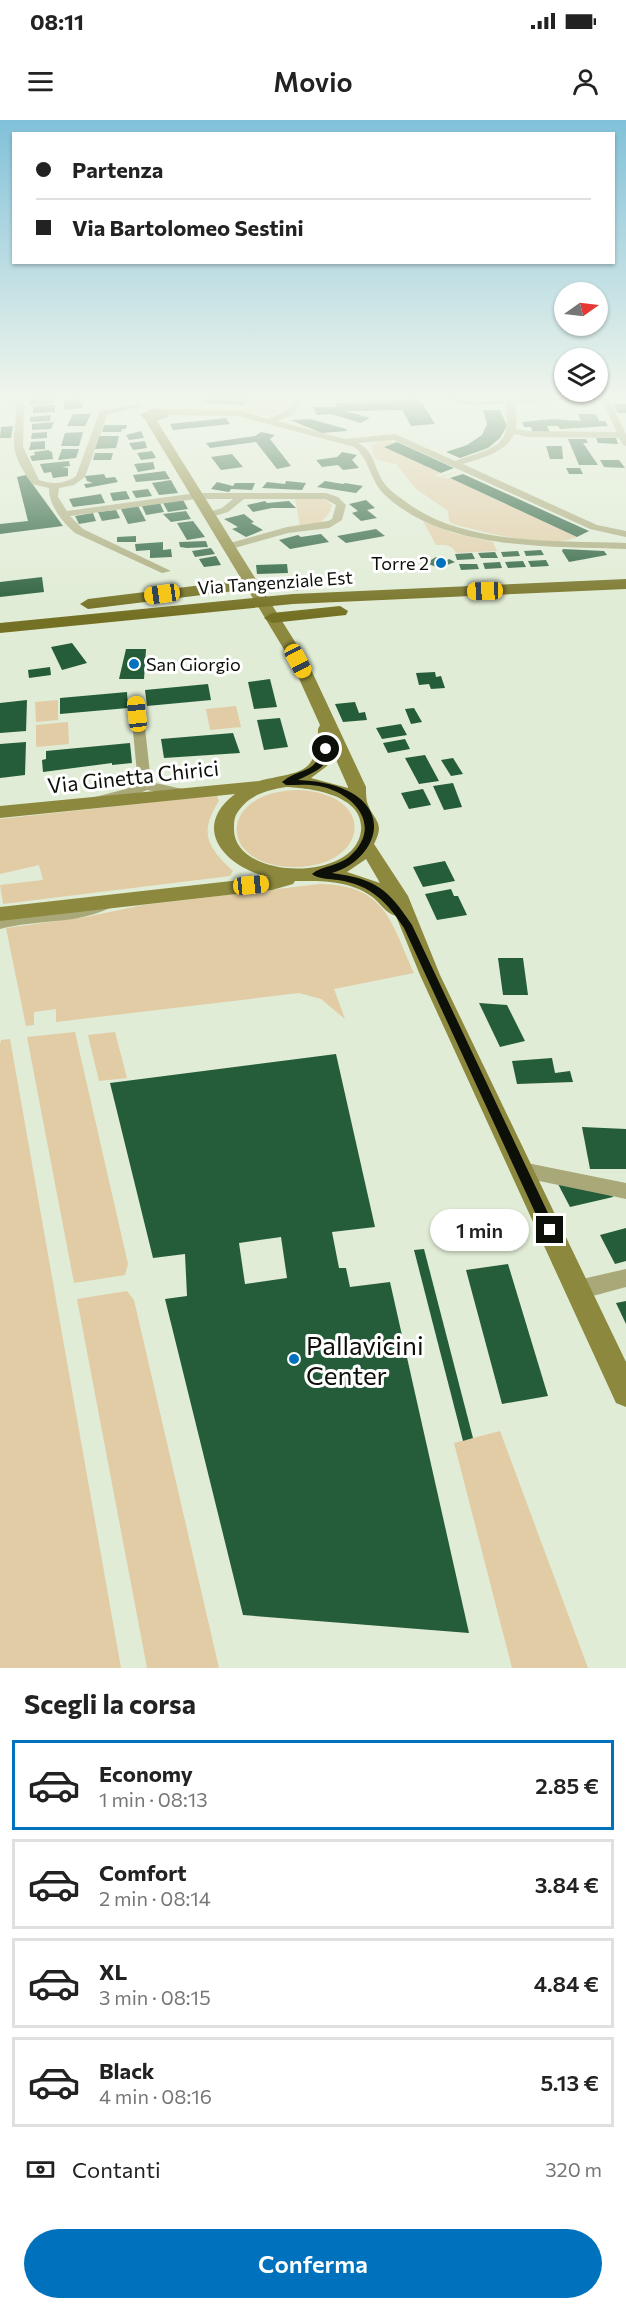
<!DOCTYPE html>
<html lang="it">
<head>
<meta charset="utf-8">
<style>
	:root { --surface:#fff; --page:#f2f2f2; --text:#222; --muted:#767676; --line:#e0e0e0; --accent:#0072bd }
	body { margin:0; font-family:Commissioner,sans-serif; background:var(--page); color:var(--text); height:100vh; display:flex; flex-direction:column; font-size:22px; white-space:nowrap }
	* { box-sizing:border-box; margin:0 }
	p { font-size:20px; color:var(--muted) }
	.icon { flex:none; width:33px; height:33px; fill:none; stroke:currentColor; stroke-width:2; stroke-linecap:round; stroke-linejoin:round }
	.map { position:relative; height:1548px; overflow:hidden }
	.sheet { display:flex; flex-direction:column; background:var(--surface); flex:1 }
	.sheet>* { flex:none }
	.hud { position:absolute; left:12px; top:12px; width:603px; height:132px; border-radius:0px; box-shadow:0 2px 4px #0004; display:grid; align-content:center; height:132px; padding:0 24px; background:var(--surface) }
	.needle { width:39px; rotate:76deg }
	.buttons { position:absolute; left:554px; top:162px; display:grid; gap:12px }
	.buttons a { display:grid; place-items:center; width:54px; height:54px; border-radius:50%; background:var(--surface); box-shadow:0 2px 4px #0004; font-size:30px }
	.end { position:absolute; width:27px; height:27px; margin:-14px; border:8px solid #0c1008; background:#fff; box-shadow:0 0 0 3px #fff }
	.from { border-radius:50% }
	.bubble { position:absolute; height:42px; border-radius:21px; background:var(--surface); box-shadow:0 2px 4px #0004; font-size:20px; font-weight:600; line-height:42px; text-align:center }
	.car { position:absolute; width:18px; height:36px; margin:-18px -9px; border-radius:8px; box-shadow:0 0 4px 2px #0007; background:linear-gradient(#f5c518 24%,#345 0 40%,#f5c518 0 76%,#345 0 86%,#f5c518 0) }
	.hud b { display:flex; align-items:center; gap:21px; height:57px; font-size:22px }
	.hud b+b { border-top:2px solid var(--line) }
	.hud i { width:15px; height:15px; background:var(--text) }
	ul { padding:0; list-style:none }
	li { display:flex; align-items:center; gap:18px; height:90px; margin:0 12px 9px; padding:0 12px; border:3px solid var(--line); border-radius:0px }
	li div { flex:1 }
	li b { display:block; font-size:22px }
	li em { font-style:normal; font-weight:600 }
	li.active { border-color:var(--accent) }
	li>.icon { width:54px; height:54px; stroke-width:1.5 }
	h2 { padding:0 24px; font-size:27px; line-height:72px }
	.pay { display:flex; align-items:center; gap:15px; height:66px; padding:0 24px; font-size:22px }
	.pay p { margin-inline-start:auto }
	.button { display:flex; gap:12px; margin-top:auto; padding:12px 24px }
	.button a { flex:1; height:69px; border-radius:36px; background:var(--accent); color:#fff; font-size:24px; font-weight:600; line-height:69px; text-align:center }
	.status { display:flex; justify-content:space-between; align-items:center; height:42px; padding:0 30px; background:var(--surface); direction:ltr }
	.status svg { height:16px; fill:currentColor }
	header { display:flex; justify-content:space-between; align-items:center; height:78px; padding:0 24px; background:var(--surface); font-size:27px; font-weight:600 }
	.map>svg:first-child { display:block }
</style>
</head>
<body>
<div class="status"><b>08:11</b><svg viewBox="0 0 49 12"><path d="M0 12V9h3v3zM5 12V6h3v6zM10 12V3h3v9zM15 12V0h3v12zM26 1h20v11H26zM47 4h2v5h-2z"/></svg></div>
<header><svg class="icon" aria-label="menu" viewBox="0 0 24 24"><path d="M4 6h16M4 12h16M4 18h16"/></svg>Movio<svg class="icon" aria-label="person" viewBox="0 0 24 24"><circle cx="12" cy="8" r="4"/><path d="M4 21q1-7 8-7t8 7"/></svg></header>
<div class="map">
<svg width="626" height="1548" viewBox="0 0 626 1548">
	<rect width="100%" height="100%" fill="#e0ecd5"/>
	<!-- green -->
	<g fill="#e1cca6">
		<path d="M283,279H293C276,300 267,296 242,291L245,288Z"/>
		<path d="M379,321L397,322L385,327L441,353L435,355L438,357L462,350L441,358H450L577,417C549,430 483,412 453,404L449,401L448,391L416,369L396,344L376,340L373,333L372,325Z"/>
		<polygon points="295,379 324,379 332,385 330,392 319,404 300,406"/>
		<path d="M423,401L453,413L493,422L497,431L456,433C452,424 444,425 436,425Z"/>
		<polygon points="58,580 58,600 36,602 35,582"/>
		<polygon points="236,586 241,607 210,610 206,589"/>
		<polygon points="68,602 69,624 36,627 36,605"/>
		<path d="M298,670C379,673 369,748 293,747C215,745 219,671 298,670Z"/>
		<path d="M210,676H217L219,681C198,713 208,728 233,751L230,756L3,784L0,765L43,760L39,745L0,754V699Z"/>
		<path d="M320,764C386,765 391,802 414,853L334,869L345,899L321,879L299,873L56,902V889L34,892V905L26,906L6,808L86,797L143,785Z"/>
		<polygon points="75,912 128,1144 125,1155 74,1163 27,917"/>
		<polygon points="115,912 127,958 99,961 88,915"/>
		<polygon points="10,919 121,1548 0,1548 0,924 1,920"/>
		<polygon points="127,1171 134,1180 219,1548 147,1548 77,1179"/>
		<polygon points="500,1311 588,1548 512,1548 454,1323"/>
	</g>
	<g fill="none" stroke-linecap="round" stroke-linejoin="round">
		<!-- stream -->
		<g stroke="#629a8a" stroke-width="3">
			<polyline points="451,279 473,284 502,282"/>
			<polyline points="516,281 562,279"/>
		</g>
	</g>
	<!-- building -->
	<g fill="#255c39" fill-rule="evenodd">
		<polygon points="29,279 53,279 53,283 29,285"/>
		<polygon points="79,279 83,288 65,290 63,280"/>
		<polygon points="205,279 252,279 244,285 201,283"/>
		<polygon points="416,279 422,283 435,304 411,306 402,290 345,291 370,298 361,303 331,294 317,295 313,287 337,287 336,283"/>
		<polygon points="613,284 626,284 626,293 618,293"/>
		<polygon points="55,285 55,292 33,293 33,286"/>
		<polygon points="483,290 500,290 507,306 500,318 488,328 460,338 446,332 467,325 482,315 487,304"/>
		<polygon points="73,294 91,294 85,306 67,306"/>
		<polygon points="578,294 596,294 599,301 605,301 608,306 560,309 558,306 547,306 550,313 533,313 531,307 524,307 522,302 553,299 581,301"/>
		<polygon points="51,295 50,301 30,302 30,297"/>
		<polygon points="226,298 230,304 173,310 170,304"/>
		<polygon points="310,299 346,309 347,311 322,313 290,300"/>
		<polygon points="54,302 51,309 32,310 32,304"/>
		<polygon points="104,305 127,305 126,309 122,309 121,312 102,312"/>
		<polygon points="13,306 11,318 0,318 1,307"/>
		<polygon points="141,311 144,318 129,320 126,315"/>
		<polygon points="47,312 47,318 31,319 32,313"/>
		<polygon points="83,312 79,326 61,326 65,313"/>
		<polygon points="261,312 275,315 270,319 291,346 277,349 256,322 210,328 206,323 255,316"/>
		<polygon points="99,316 119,316 116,328 95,329"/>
		<polygon points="596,318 616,318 618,324 598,323"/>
		<polygon points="568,319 586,319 588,323 583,323 598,345 579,345"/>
		<polygon points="45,321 45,329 29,330 31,322"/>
		<polygon points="145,321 147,328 133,330 129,323"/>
		<polygon points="397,322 454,348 441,353 384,327"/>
		<polygon points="546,326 562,326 563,339 550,339"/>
		<polygon points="62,329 79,329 76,338 58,340"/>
		<polygon points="48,330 52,332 53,339 32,341 30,336 35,335 34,332"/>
		<polygon points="152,331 156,338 141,340 137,333"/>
		<polygon points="342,332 357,335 352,340 359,348 343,350 338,345 322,347 316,340 337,337"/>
		<polygon points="95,333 113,333 111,340 93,340"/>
		<polygon points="232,334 243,347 221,350 211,337"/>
		<polygon points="600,340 619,340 625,348 604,347"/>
		<polygon points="69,341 70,346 62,347 68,348 68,356 53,358 51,352 44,353 40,344"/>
		<polygon points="153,342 155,349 138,352 134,344"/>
		<polygon points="566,348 580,348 583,354 569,354"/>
		<polygon points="165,351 170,359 136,362 133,355"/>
		<polygon points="104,354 106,358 115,357 118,362 86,368 84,364 93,363 87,361 85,356"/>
		<polygon points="463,354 589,411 577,417 450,358"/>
		<polygon points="26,355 63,406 0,414 0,404 28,401 17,357"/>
		<polygon points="171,360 178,373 159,375 152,363"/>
		<polygon points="286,361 306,363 302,370 262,368 267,362 285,364"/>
		<polygon points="325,361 343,364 345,363 363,366 356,373 317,367"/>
		<polygon points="217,362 233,366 235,363 255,363 252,370 231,369 229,372 211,369"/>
		<polygon points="148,369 152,376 136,378 132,371"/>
		<polygon points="126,371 130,379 113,381 110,373"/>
		<polygon points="101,374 105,383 73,387 69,379"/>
		<polygon points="183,380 188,389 168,392 163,383"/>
		<polygon points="366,380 375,388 367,390 377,398 361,401 352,393 358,391 349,384"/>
		<polygon points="265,381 267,383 289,381 296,388 272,388 253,392 247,385"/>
		<polygon points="160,383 164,392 146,395 142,386"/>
		<polygon points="138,386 146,401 128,404 121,389"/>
		<polygon points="116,390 120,398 102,401 98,392"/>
		<polygon points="186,391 191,399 171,402 163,394"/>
		<polygon points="93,393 96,401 79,404 75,396"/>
		<polygon points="244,394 254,402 251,403 263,410 246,417 232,409 238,407 224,399"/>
		<polygon points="193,401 205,417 187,420 177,403"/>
		<polygon points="376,409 385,416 346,423 337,416"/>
		<polygon points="321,414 329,422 290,429 279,420 298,415 301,417"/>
		<polygon points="136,416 136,422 117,422 117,417"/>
		<polygon points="206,421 208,427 187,428 180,427 179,422"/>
		<polygon points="163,422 163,430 171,429 172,437 150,438 150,430 136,431 135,424"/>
		<polygon points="211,428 215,434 195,437 192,431"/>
		<polygon points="563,429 604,431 607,435 569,442 562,431"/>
		<polygon points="541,430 544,435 526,436 524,431"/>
		<polygon points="518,431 520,436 503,437 501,432"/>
		<polygon points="495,432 498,438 481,438 478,433"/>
		<polygon points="472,433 475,439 457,440 455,434"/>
		<polygon points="216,436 221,445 204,447 199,439"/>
		<polygon points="436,437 446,441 449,439 455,442 439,448 426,443"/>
		<polygon points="546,440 549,446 531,447 528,441"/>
		<polygon points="523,441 526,447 508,448 505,442"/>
		<polygon points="500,442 502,448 485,449 483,443"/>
		<polygon points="287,444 288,453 257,454 256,445"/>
		<polygon points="459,444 477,444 479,449 461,450"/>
		<polygon points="42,457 44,472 0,477 0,462"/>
		<polygon points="72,523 87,543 62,550 51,527"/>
		<polygon points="126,529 146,529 144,559 119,559"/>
		<polygon points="50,547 51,555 29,558 28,550"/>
		<polygon points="435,552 436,557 441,556 445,568 431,569 429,564 419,565 416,553"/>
		<polygon points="270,559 277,587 254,589 248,562"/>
		<polygon points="208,564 211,580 147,586 145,570"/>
		<polygon points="127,572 128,588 60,594 60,578"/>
		<polygon points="27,580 26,611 0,613 0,583"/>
		<polygon points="355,582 359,593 365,592 367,600 343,602 335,584"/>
		<polygon points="414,588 422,602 411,604 405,589"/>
		<polygon points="280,598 288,627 264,630 257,600"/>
		<polygon points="401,604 407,615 382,619 376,608"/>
		<polygon points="233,613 240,633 164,638 161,619"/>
		<polygon points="405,619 410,629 388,633 383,623"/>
		<polygon points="26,622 25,655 0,658 0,624"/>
		<polygon points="130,623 132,643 112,645 112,643 43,652 42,640 46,639 46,631"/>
		<polygon points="425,635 439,661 419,664 405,638"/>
		<polygon points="453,638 463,654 451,656 441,640"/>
		<polygon points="453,663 462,687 444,690 433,666"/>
		<polygon points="423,669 431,685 409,689 401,673"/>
		<polygon points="445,741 455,761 423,767 413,747"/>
		<polygon points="451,769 454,776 458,776 467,795 437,800 425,774"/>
		<polygon points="498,838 523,838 528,875 503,875"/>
		<polygon points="479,883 507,885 525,921 500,927"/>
		<path d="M336,934L375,1107L332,1112L339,1148H346L350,1167L390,1162L469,1513L243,1495L165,1179L187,1176L185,1134L153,1138L110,963ZM281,1117L287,1158L245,1164L239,1123Z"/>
		<polygon points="552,938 555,953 570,951 573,962 517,964 512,941"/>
		<polygon points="582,1007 626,1009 626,1049 590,1049"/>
		<polygon points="558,1064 611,1071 613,1077 570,1087"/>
		<polygon points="626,1108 626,1141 615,1144 600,1115"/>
		<polygon points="424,1129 473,1318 463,1321 414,1130"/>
		<polygon points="508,1144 548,1276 502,1284 466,1150"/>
		<polygon points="626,1181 626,1204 616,1183"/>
	</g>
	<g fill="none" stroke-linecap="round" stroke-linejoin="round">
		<!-- lane -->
		<path stroke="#a9a879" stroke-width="8" d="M0,805C35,795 73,801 107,785"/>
		<!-- street -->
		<g fill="#a9a879" fill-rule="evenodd">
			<path d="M14,279H22L24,284L23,327L39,360C52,365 65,364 76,356L100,291L138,284L142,286L107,295L85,357L74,365L59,368L58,377L67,391L196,373H326L338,377L346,385L342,400L329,408L288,413L227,430L223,429V425L287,407L328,401L332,399L336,385L325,379H244L228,392L208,398L203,395L205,393L222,388L233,379H196L70,396L83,409L171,451L162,453L75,413C63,403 48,384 49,368L32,364C24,352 14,338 14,323C13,308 19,294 14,279Z"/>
			<path d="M297,279H305L292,295L277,301L345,319L395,314L455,341C497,326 513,328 505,279H513L517,295L516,309L528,311L617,312L601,279H609L626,314V326L623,325L619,318L528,317L514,314C506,333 481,338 463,344L597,405L626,411V417L590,409L394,320L358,323C374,331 374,346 382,360C388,370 398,376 406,382C464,426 557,420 626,423V429C549,426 446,431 386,376C370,362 370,339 354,327L238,296L161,295L157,292L161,289L238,290L268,299L286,291Z"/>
			<polygon points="136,577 142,581 151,662 187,670 189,673 182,677 147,670 136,675 100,684 95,683 93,680 95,677 126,669 138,663 130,581"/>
			<polygon points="522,1042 626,1063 626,1079 515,1056 513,1050 515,1044"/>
			<polygon points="626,1149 626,1167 578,1180 571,1177 568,1170 571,1163 578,1160"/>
		</g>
		<!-- secondary -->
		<path fill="#8c883e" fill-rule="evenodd" d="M154,288L168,292V297L157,301L307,541L366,667C366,672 366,677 367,682C373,701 386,701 374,724L408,776L440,855L626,1242V1287L616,1283L420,855L396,796C385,793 380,782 371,776C348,760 321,761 295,761L293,764L272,770L0,801V787L268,757C225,747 190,708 235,674L0,698V686L259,661C297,651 318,657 318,609L320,605L291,541L144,298L140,295ZM333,633L348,667V668L311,658L327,646ZM286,667C311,668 365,675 361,711C355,763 232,760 234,708C234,703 234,699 236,695C246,676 266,670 286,667ZM366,739L380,763L347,752Z"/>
		<!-- primary -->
		<g fill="#757124" fill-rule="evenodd">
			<polygon points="251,459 297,461 305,466 297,471 251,469 88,489 80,484 88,479"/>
			<polygon points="626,459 626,469 293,484 0,513 0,503 293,474"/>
			<polygon points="340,486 348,491 346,495 272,503 264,498 272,493"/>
		</g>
	</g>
	<!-- sky -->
	<linearGradient id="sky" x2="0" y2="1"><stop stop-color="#81c1d9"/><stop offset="0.56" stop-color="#f1f6ec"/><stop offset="1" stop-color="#f1f6ec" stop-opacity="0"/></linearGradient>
	<rect width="626" height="495" fill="url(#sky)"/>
	<!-- route -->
	<path fill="#0c1008" d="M323,627L331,629C328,648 314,652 298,660C316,661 332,663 348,671C394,694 373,741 332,753C376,759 388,769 412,805L556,1110L554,1114H545L404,808C387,782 371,765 338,760C330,759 318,759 312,754C321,746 338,746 349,737C384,707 355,673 319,666C308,664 297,665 286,665L282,662C302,646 314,656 323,627Z"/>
	<!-- markers -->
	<g fill="#0072bd" stroke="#fff" stroke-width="2">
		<circle cx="441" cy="443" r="6"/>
		<circle cx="134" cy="544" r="6"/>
		<circle cx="294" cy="1239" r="6"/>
	</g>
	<g text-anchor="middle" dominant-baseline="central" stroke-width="6" stroke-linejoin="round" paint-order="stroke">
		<!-- far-poi labels -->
		<g font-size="18" fill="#0c1008" stroke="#fff" text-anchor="end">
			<text x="429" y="443">Torre 2</text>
			<text x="146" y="544" text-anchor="start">San Giorgio</text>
		</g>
		<!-- far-street labels -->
		<g font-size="18" fill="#0c1008" stroke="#fff">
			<text transform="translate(275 462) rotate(-4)">Via Tangenziale Est</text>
		</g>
		<!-- street labels -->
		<g font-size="21" fill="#0c1008" stroke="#fff">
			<text transform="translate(133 656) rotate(-6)">Via Ginetta Chirici</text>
		</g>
		<!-- near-poi labels -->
		<g font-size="26" fill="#0c1008" stroke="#fff" text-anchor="start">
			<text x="306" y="1224">Pallavicini<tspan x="306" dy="30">Center</tspan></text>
		</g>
	</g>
</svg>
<div class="buttons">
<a><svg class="needle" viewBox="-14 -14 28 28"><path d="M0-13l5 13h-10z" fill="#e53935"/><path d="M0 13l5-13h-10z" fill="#767676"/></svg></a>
<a><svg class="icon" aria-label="layers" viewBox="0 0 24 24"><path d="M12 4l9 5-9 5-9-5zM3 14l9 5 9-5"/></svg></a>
</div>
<i class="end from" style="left:326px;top:629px"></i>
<i class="end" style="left:550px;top:1110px"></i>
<div class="bubble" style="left:430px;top:1089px;width:99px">1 min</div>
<i class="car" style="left:485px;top:471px;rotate:268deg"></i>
<i class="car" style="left:162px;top:474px;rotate:262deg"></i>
<i class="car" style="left:298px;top:541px;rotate:152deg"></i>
<i class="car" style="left:137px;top:594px;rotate:354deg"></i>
<i class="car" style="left:251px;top:765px;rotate:84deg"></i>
<div class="hud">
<b><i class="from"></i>Partenza</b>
<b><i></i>Via Bartolomeo Sestini</b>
</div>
</div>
<section class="sheet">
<h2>Scegli la corsa</h2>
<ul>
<li class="active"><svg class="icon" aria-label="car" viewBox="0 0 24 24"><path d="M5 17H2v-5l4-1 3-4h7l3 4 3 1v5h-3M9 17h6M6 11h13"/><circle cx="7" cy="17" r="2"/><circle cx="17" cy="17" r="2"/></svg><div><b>Economy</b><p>1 min · 08:13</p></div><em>2.85 €</em></li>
<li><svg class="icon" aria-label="car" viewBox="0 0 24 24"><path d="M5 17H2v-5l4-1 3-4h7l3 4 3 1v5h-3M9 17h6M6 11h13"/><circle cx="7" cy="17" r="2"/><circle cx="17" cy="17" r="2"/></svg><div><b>Comfort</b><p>2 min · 08:14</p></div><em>3.84 €</em></li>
<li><svg class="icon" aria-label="car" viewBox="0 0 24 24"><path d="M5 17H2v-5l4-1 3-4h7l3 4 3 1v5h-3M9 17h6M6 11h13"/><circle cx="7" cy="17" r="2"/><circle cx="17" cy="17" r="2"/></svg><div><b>XL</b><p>3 min · 08:15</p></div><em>4.84 €</em></li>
<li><svg class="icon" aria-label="car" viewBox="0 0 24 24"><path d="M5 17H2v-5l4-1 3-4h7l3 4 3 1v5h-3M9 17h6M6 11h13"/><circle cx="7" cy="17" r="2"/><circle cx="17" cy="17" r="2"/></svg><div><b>Black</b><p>4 min · 08:16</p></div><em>5.13 €</em></li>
</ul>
<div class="pay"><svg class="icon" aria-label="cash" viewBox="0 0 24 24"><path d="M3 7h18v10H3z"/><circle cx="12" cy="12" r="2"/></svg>Contanti<p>320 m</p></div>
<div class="button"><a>Conferma</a></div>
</section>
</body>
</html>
